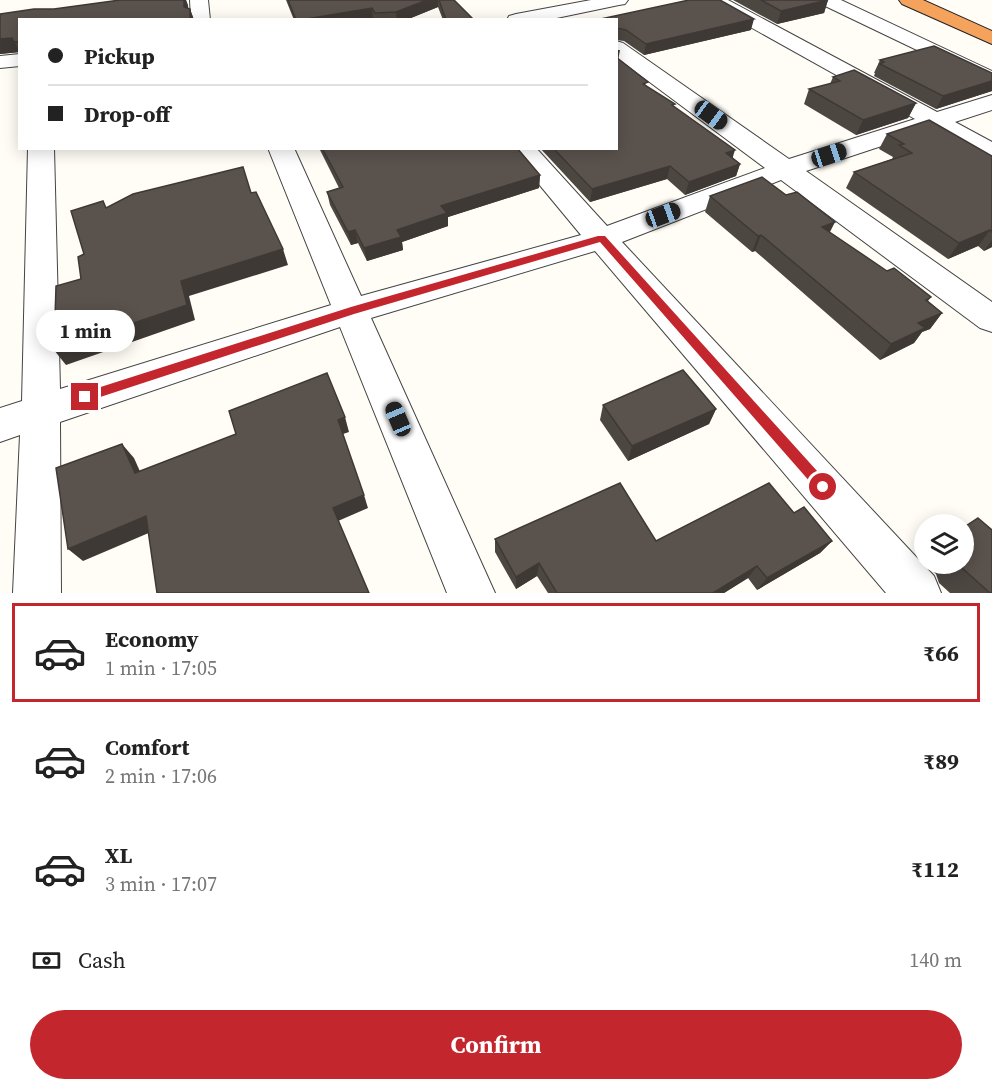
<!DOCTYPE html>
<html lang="en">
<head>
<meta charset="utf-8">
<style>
	:root { --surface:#fff; --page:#f6f6f6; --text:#222; --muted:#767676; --line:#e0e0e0; --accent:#c4262e }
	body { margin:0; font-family:"Source Serif 4",serif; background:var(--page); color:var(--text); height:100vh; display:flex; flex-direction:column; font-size:22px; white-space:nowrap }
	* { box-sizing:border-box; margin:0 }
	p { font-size:20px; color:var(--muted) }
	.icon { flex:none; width:33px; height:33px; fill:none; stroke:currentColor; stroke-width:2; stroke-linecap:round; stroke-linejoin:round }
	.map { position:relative; height:593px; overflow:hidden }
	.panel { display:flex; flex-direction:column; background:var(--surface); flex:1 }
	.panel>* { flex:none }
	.banner { position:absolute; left:18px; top:18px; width:600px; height:132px; border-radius:0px; box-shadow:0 3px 15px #0003; display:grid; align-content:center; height:132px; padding:0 30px; background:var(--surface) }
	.controls { position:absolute; left:914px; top:514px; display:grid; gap:12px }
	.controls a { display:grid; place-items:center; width:60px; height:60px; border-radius:50%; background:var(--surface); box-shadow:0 3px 15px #0003; font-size:30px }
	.end { position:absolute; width:27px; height:27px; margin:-14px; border:8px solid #c4262e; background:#fff; box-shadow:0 0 0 3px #fff }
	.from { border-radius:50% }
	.bubble { position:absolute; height:42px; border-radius:21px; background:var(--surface); box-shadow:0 3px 15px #0003; font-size:20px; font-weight:700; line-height:42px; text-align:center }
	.car { position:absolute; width:18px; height:36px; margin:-18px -9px; border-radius:8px; box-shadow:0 0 4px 2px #0007; background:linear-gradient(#222 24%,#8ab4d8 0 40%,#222 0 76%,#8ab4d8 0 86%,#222 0) }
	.banner b { display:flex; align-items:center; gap:21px; height:57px; font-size:22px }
	.banner b+b { border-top:2px solid var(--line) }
	.banner i { width:15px; height:15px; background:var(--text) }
	ul { padding:10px 0 0; list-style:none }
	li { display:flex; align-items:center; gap:18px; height:99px; margin:0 12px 9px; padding:0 18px; border:3px solid transparent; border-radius:0px }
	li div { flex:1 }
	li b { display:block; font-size:22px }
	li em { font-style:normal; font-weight:700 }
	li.on { border-color:var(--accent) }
	li>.icon { width:54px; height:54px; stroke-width:1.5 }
	.pay { display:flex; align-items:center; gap:15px; height:66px; padding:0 30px; font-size:22px }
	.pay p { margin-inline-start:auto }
	.button { display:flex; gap:12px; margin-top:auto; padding:12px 30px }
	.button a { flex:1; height:69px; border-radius:36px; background:var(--accent); color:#fff; font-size:24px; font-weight:700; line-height:69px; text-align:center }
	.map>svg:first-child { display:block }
</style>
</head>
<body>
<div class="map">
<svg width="992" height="593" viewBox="0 0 992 593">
	<rect width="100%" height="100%" fill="#fffdf5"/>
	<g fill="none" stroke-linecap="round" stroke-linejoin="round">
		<!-- street casing -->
		<g stroke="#444" stroke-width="2">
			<g id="street">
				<polygon points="190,0 208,0 210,20 191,20"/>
				<polygon points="591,0 628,0 625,4 619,5 547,20 507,20 509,16 516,14"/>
				<polygon points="706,0 728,0 937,112 992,95 992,110 955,122 992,142 992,160 983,157 933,129 806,171 992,302 992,332 980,328 781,180 622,242 934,576 941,593 886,593 595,251 371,318 495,593 447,593 340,327 60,422 61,593 13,593 20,435 0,442 0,408 22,401 28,148 54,148 60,389 331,305 268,148 294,148 361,296 581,235 509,148 536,148 607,226 765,168 616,57 616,41 623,43 789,159 915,119 709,4"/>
				<polygon points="818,0 841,0 992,71 992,86 821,4"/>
				<polygon points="20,54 20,66 0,68 0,56"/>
			</g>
		</g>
		<!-- highway casing -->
		<g stroke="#222" stroke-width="2">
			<polygon id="highway" points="899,0 923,0 992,31 992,44 902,4"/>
		</g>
		<!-- street -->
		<use href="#street" fill="#fff" fill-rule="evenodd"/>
		<!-- highway -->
		<use href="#highway" fill="#f5a25d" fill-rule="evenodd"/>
	</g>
	<!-- wall -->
	<g fill="#4d4742">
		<polygon points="120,0 186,0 188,8 190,9 194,20 20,20 20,52 0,54 0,14 54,9"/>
		<polygon points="286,0 454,0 474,20 443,20 438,7 406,20 294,20"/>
		<polygon points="733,0 828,0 824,13 777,24"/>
		<polygon points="616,20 751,30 644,55 624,41 616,40"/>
		<polygon points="618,58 647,86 675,107 740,164 736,176 685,195 667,179 590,202 540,148 616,148"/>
		<polygon points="880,60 992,73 992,91 936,109 874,76 875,73 874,73"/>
		<polygon points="833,77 916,103 908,118 856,135 804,104 809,89 830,84"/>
		<polygon points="887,134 992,156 992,247 984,251 978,246 948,259 846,188 854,172 892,159 893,157 879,149"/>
		<polygon points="319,148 517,148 540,175 539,188 448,217 448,226 402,242 403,250 367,261 358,243 351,245 330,205 327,192 339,188"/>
		<polygon points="710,196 830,233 887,271 931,297 928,301 942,313 930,329 922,332 914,343 880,360 755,251 752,252 705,212"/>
		<polygon points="603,405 716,409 709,424 628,461 600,420"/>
		<polygon points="794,513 832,541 820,553 757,590 748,578 724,593 548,593 537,576 516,589 495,552 495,539 656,541"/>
		<polygon points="926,564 963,564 992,593 950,593 939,583 936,574"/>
	</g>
	<!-- shaded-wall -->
	<g fill="#3f3936">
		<polygon points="184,0 186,0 188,5 189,20 184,7"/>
		<polygon points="427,0 438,0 438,7 406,20 397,20 396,12"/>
		<polygon points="828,0 824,13 777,24 781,11"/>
		<polygon points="372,8 373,19 372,20 300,20"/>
		<polygon points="190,9 194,20 190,20"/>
		<polygon points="754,19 751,30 644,55 646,44"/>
		<polygon points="12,38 20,52 0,54 0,39"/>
		<polygon points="616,50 620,50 618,61 616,62"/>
		<polygon points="992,81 992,91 936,109 943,96"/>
		<polygon points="916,103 908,118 856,135 863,120"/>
		<polygon points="735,150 731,163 726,153"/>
		<polygon points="740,164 736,176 685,195 689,182"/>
		<polygon points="670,166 667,179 590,202 592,189"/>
		<polygon points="540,175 539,188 448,217 448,226 402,242 403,250 367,261 364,248 441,206"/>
		<polygon points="835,222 827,238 822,227"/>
		<polygon points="355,230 358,243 351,245 348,232"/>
		<polygon points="990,230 978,246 948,259 959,243"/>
		<polygon points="761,235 755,251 752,252 758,236"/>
		<polygon points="992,240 992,247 984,251"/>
		<polygon points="283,249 288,265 189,296 195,320 66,365 54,350 181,281"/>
		<polygon points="942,313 930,329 922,332 914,343 880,360 891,344 918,323"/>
		<polygon points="716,409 709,424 628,461 632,446"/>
		<polygon points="345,417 349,432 343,434 338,420"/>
		<polygon points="122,444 134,458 147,487 135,473"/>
		<polygon points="364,495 368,508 338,521 333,508"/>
		<polygon points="146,516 158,529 83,561 68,549"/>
		<polygon points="832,541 820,553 757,590 767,578"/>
		<polygon points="539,563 537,576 516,589 516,577"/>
		<polygon points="757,566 748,578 724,593 713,593"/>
	</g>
	<!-- building -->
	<g fill="#5a524d" stroke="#3f3936" stroke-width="1.5">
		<polygon points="120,0 184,0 184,7 190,9 190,20 20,20 20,42 14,42 12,38 0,39 0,14 34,9 54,9"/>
		<polygon points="288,0 427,0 396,12 375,13 372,8 300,20 296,20"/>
		<polygon points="439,0 454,0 474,20 446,20"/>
		<polygon points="689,0 720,0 754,19 646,44 626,30 616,28 616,20 596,20"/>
		<polygon points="761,0 828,0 781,11"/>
		<polygon points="934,46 992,73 992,81 943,96 880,64 884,62 880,60"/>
		<polygon points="616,57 648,82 643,84 675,104 672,105 735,150 726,153 740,164 689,182 670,166 592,189 553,148 616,148"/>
		<polygon points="854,70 916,103 863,120 809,89 840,81 833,77"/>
		<polygon points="929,120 992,156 992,232 990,230 959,243 854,172 912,153 899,145 904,144 887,134"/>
		<polygon points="322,148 517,148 540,175 441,206 447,213 397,230 401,237 364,248 355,230 348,232 327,192 343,187"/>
		<polygon points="243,167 251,193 256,192 283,249 181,281 187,305 54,350 56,286 81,279 78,257 84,254 71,211 103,201 106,208 133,194"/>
		<polygon points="762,177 786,195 797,192 835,222 822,227 887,271 894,268 931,297 926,300 942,313 918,323 925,328 891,344 761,235 758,236 710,196"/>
		<polygon points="683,370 716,409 632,446 603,405"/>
		<polygon points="327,373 345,417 338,420 364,495 333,508 369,593 157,593 146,516 68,549 56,468 122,444 135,473 236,434 229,411"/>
		<polygon points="620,483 656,541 769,483 794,513 804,507 832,541 767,578 757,566 713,593 557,593 539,563 516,577 495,539"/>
		<polygon points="978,518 992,530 992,593 990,593 961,567 960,564 963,564 963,528"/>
	</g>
	<!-- route -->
	<polygon fill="#c4262e" points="598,236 605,236 827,482 829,487 827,491 818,491 600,242 354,314 85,402 80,397 85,392 351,307"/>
</svg>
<div class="controls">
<a><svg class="icon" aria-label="layers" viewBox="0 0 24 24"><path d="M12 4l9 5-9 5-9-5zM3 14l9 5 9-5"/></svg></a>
</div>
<i class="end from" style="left:823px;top:487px"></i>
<i class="end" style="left:85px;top:397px"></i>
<div class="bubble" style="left:36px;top:310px;width:99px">1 min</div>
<i class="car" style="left:711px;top:115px;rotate:126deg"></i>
<i class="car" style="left:829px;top:155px;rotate:72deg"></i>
<i class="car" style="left:663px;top:215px;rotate:70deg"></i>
<i class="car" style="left:398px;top:419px;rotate:337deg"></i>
<div class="banner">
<b><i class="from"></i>Pickup</b>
<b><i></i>Drop-off</b>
</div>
</div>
<section class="panel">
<ul>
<li class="on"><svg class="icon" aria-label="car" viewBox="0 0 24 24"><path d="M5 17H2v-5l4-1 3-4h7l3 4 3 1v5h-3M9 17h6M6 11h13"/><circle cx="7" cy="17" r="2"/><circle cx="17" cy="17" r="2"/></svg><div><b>Economy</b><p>1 min · 17:05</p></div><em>₹66</em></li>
<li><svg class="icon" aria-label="car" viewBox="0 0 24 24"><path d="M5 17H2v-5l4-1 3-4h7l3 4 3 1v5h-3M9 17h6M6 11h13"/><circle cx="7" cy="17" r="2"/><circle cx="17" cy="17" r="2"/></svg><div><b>Comfort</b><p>2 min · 17:06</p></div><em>₹89</em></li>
<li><svg class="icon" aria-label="car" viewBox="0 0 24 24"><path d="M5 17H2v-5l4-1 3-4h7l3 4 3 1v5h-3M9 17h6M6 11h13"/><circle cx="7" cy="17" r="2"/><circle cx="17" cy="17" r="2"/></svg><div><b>XL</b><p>3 min · 17:07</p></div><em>₹112</em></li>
</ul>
<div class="pay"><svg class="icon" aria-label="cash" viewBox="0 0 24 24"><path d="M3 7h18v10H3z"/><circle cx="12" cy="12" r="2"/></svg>Cash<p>140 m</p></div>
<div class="button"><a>Confirm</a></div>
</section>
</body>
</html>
